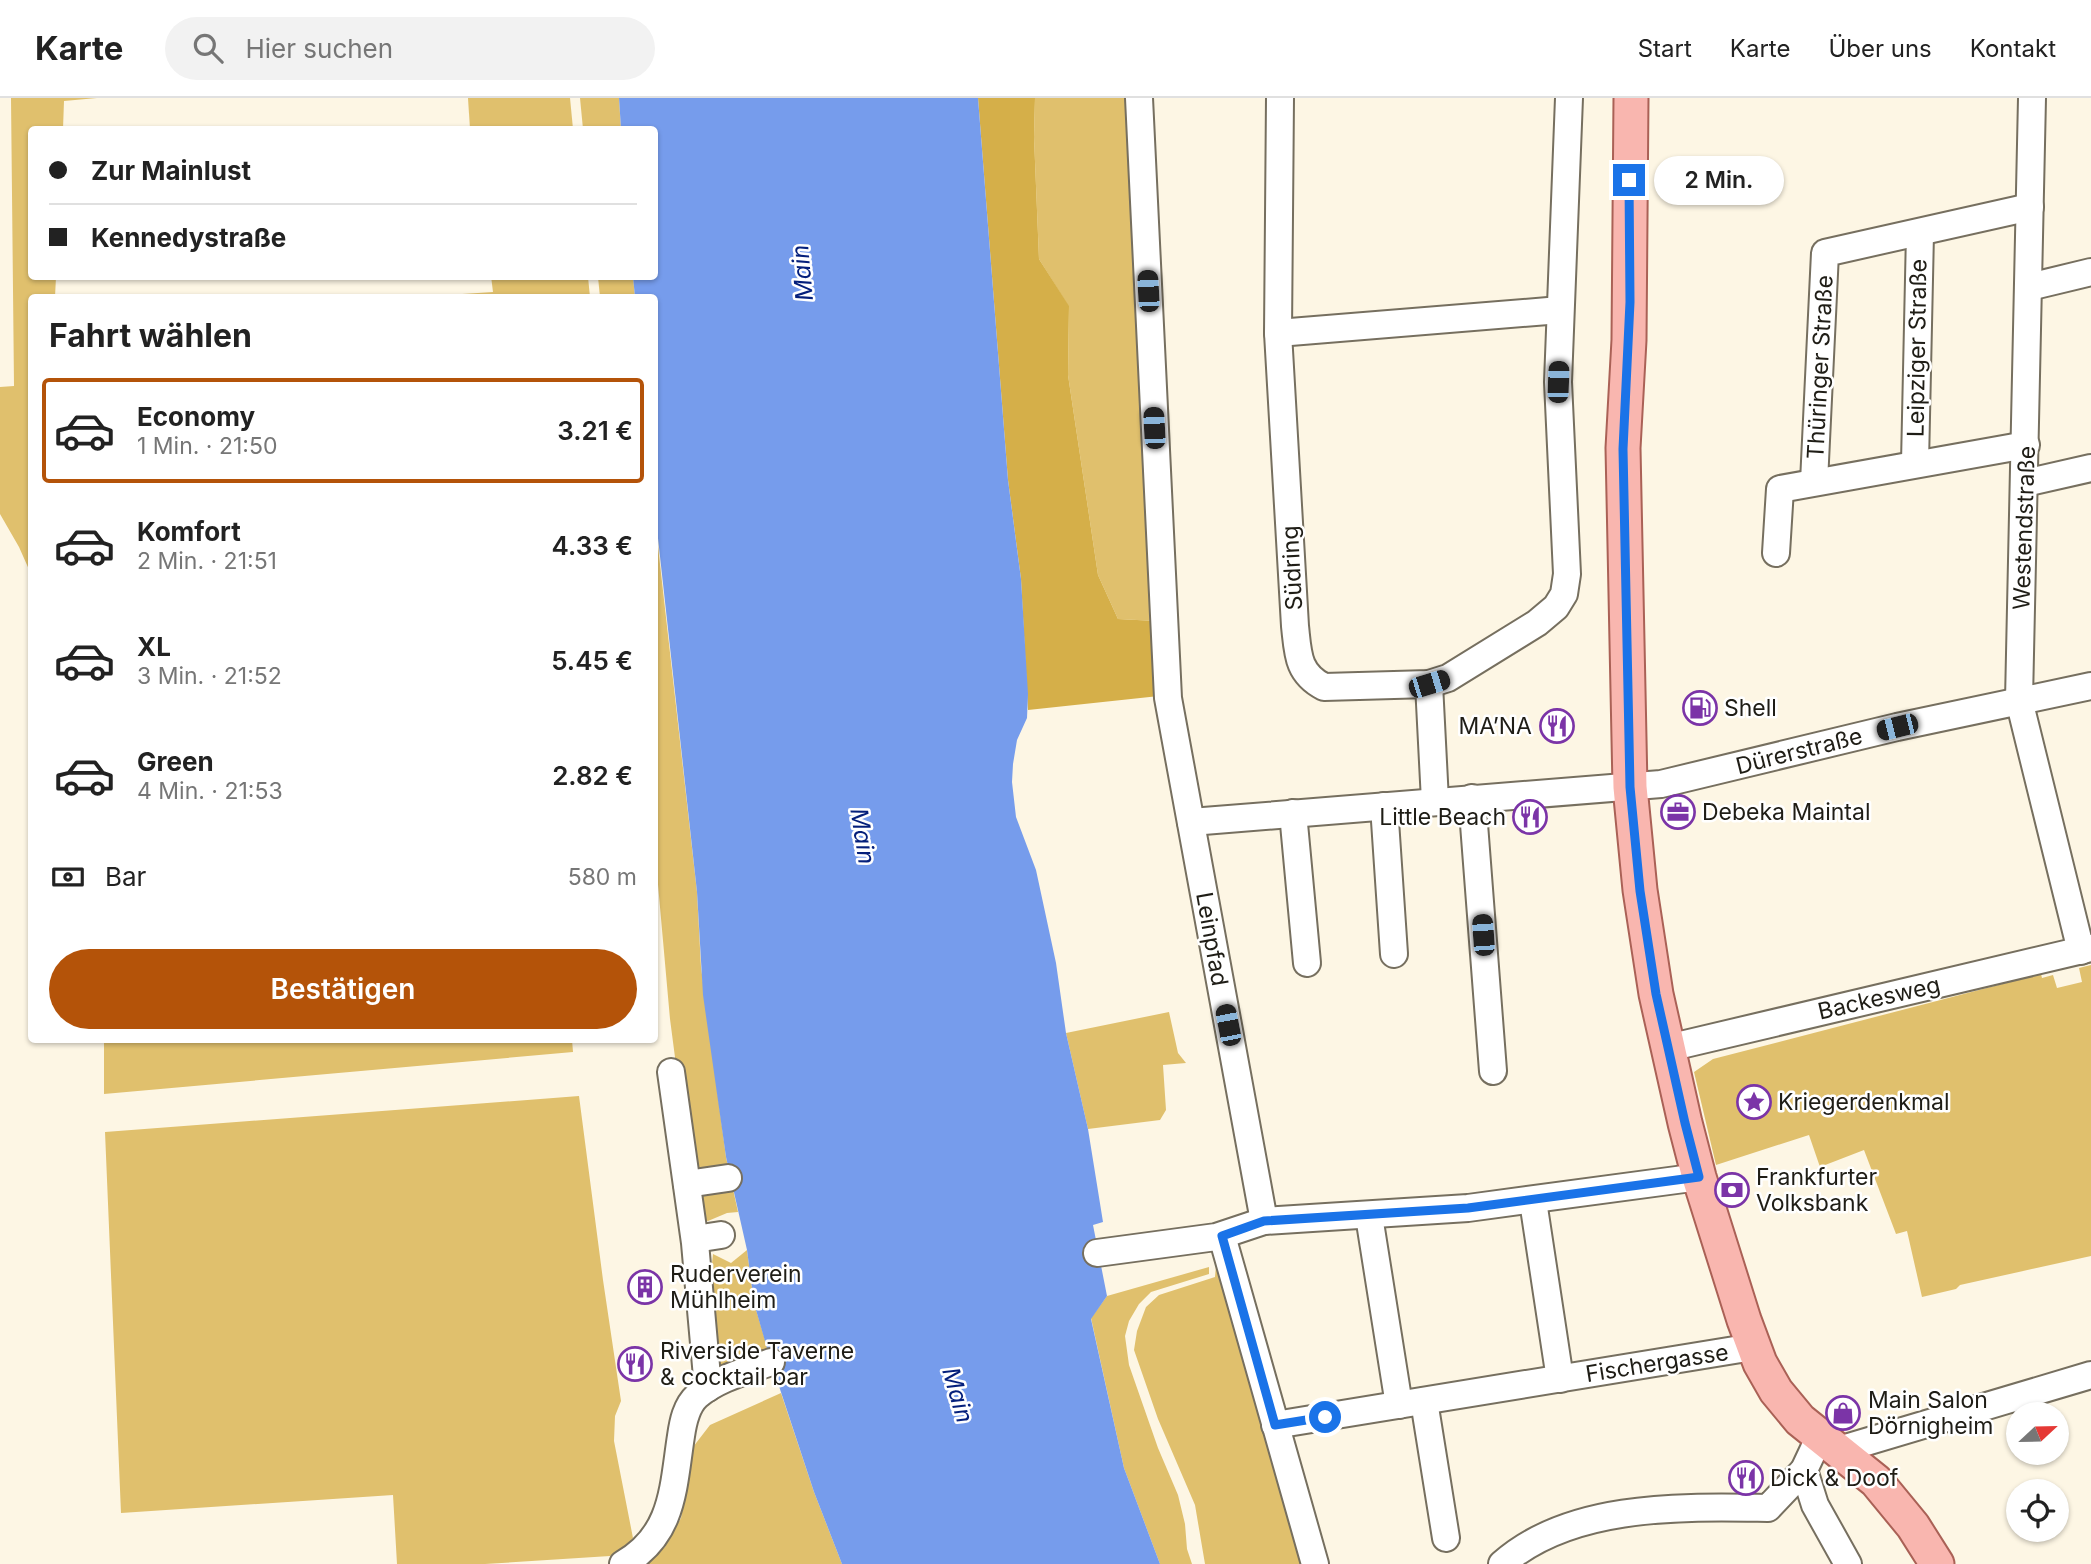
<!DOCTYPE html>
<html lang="de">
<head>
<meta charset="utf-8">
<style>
	:root { --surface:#fff; --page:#f2f2f2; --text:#222; --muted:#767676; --line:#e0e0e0; --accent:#b45309 }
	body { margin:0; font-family:Inter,sans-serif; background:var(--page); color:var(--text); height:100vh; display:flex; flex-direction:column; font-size:26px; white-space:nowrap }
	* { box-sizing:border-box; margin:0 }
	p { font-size:23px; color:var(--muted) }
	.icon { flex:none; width:38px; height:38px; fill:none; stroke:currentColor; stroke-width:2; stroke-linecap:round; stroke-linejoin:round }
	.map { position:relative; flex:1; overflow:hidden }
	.sheet { position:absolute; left:28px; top:196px; width:630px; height:749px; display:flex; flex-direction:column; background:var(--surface); border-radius:7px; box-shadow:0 2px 5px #0004 }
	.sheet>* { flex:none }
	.hud { position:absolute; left:28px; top:28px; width:630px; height:154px; border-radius:7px; box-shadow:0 2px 5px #0004; display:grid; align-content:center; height:154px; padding:0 21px; background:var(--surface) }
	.needle { width:46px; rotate:68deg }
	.fabs { position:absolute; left:2006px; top:1304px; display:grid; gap:14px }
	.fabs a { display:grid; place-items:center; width:63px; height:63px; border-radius:50%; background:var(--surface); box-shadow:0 2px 5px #0004; font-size:35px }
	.end { position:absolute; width:32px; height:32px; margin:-16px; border:9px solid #1a73e8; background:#fff; box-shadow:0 0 0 4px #fff }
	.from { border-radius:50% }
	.bubble { position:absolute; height:49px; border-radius:24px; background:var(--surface); box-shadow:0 2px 5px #0004; font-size:23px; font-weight:600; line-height:49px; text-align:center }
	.car { position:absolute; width:21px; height:42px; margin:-21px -10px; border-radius:9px; box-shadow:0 0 5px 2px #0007; background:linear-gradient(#222 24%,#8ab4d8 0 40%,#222 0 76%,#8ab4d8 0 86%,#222 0) }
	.hud b { display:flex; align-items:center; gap:24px; height:66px; font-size:26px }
	.hud b+b { border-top:2px solid var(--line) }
	.hud i { width:18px; height:18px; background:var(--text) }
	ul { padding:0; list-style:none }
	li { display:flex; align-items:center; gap:21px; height:105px; margin:0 14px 10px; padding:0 7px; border:4px solid transparent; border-radius:7px }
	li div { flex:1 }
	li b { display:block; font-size:26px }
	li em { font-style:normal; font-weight:600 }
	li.active { border-color:var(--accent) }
	li>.icon { width:63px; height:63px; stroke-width:1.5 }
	h2 { padding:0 21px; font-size:32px; line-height:84px }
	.pay { display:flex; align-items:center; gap:18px; height:77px; padding:0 21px; font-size:26px }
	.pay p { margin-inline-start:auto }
	.action { display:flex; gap:14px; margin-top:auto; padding:14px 21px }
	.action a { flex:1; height:80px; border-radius:42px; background:var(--accent); color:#fff; font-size:28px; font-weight:600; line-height:80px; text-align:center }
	header { display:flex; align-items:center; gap:42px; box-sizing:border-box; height:98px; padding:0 35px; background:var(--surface); border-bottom:2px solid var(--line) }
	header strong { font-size:33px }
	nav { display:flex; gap:38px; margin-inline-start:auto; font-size:24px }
	.search { width:490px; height:63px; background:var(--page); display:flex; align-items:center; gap:18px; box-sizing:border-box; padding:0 24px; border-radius:38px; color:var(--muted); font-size:26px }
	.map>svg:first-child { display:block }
</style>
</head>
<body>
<header>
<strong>Karte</strong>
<div class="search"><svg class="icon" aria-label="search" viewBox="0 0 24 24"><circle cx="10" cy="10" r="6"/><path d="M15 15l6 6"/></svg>Hier suchen</div>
<nav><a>Start</a><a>Karte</a><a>Über uns</a><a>Kontakt</a></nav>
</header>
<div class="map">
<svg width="2091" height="1466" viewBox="0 0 2091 1466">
	<rect width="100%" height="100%" fill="#fdf6e4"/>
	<!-- green -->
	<g fill="#e0c06d">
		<polygon points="11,0 97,0 64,3 63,31 32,32 32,178 56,179 55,199 32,200 31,476 19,449 0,416 0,289 14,288"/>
		<polygon points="468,0 570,0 573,31 470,31"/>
		<polygon points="580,0 619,0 621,31 583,31"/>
		<polygon points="1035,0 1133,0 1156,523 1118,521 1098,477 1068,277 1069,209 1039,161 1034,39"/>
		<polygon points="491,178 588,179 590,199 416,199 493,194"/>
		<polygon points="598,179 633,179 635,199 600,199"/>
		<polygon points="654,413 697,794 701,869 726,1059 738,1114 727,1115 708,1123 696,1120 670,921 655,753"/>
		<polygon points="2091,867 2091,1158 1960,1187 1956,1191 1922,1199 1907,1133 1896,1136 1864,1052 1820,1069 1809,1037 1716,1067 1694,974 1713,961 2041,876 2042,880 2053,877 2057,890 2082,884 2079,870"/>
		<polygon points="1169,914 1178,955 1186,965 1163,967 1166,1012 1160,1022 1088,1031 1066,935"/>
		<polygon points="104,942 572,942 573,954 104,996"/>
		<polygon points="579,998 603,1182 621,1303 615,1318 614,1343 633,1440 623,1453 610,1458 485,1466 397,1466 393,1397 121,1415 105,1034"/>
		<polygon points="747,1152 754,1205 768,1252 712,1276 707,1214 713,1156 731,1165"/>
		<polygon points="1224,1161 1308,1466 1205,1466 1195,1407 1158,1321 1134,1252 1137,1233 1146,1209 1159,1197 1215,1179 1216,1167"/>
		<polygon points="1209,1169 1209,1176 1151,1194 1139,1206 1129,1223 1125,1238 1129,1267 1158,1350 1178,1397 1185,1426 1187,1451 1192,1466 1160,1466 1124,1370 1091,1220 1107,1198"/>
		<polygon points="781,1295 814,1394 842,1466 643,1466 665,1449 681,1420 693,1349 710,1327"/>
	</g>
	<!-- forest -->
	<polygon fill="#d5af49" points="978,0 1035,0 1034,39 1039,161 1069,208 1068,277 1098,477 1118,521 1156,523 1159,598 1028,612 1021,481 1008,382"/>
	<!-- water -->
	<polygon fill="#769cec" points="619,0 978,0 1008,382 1021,481 1028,596 1027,620 1017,642 1013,666 1012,684 1016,719 1036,772 1056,865 1066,935 1088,1031 1103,1124 1093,1127 1107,1198 1091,1221 1124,1370 1160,1466 842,1466 814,1394 771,1264 754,1205 747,1152 726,1059 703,897 697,794 655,413 654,200 635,199 633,179 654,178 654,32 621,31"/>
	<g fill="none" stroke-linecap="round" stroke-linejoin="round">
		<!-- minor casing -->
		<g stroke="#766f5f" stroke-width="30">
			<g id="minor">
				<polyline points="1139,0 1168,600 1264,1123"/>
				<path d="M1280,0L1278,235L1295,528C1298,555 1297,575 1324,589L1429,586L1448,580L1537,525L1556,509L1564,496L1567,476L1558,284L1569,0"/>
				<polyline points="2032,0 2019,602 2081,853"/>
				<polyline points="2029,189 2091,174"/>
				<polyline points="1278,235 1560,212"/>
				<polyline points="1915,365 1920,135"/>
				<polyline points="1814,384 1825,155 2030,109"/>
				<polyline points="2025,385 2091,370"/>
				<polyline points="1776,455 1780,391 2026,347"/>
				<polyline points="1429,586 1435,703"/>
				<polyline points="1472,700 1493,973"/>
				<polyline points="1384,708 1394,856"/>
				<polyline points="1293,715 1307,865"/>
				<polyline points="1191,724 1661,686 1897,629 2091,588"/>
				<polyline points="1668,950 2091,850"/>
				<polyline points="671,974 695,1145 708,1290"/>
				<polyline points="687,1086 728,1080"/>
				<polyline points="1533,1103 1560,1281"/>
				<polyline points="1369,1118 1399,1307"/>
				<polyline points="1222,1138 1315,1466"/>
				<polyline points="695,1141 721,1137"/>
				<polyline points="1097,1155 1216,1139 1264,1123 1468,1110 1699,1079"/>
				<polyline points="1424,1303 1446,1440"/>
				<polyline points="1275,1327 1753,1249"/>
				<polyline points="1839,1352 2091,1277"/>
				<polyline points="1804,1372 1815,1407 1848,1466"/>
				<path d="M623,1466C674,1437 673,1389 681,1338C683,1324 686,1308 697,1298C716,1281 746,1273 771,1264"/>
				<path d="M1502,1466C1571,1405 1682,1409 1768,1410L1804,1372L1820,1338"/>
			</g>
		</g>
		<!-- major casing -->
		<g stroke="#aa6156" stroke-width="37">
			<polyline id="major" points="1631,0 1629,242 1623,350 1630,689 1640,792 1656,896 1685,1025 1699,1079 1744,1222 1760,1265 1776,1293 1800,1322 1876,1383 1913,1428 1937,1466"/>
		</g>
		<!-- minor -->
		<use href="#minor" stroke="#fff" stroke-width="26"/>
		<!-- major -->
		<use href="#major" stroke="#f9b6af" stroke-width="33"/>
	</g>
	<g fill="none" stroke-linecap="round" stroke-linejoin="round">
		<!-- route -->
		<polyline stroke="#1a73e8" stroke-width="9" points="1325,1319 1275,1327 1222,1138 1264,1123 1468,1110 1699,1079 1685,1025 1656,896 1640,793 1630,689 1623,351 1630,204 1629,82"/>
	</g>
	<!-- icons -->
	<defs>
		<g id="fuel-ring" transform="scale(1.75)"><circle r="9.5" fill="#fff" stroke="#7b34a7" stroke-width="1.5"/><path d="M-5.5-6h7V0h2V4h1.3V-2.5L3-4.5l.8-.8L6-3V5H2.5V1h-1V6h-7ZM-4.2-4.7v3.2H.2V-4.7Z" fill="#7b34a7"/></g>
		<g id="restaurant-ring" transform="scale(1.75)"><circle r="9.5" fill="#fff" stroke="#7b34a7" stroke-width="1.5"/><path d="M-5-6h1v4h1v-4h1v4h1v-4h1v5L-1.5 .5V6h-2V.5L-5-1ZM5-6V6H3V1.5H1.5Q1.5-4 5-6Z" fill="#7b34a7"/></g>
		<g id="office-ring" transform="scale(1.75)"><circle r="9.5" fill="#fff" stroke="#7b34a7" stroke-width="1.5"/><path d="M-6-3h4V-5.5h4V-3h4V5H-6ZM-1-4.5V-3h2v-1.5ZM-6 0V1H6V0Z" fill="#7b34a7"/></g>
		<g id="sight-ring" transform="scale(1.75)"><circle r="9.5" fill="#fff" stroke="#7b34a7" stroke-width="1.5"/><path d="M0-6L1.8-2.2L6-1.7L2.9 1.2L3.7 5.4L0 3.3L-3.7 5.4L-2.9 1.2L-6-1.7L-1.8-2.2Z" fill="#7b34a7"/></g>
		<g id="bank-ring" transform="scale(1.75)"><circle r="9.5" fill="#fff" stroke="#7b34a7" stroke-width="1.5"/><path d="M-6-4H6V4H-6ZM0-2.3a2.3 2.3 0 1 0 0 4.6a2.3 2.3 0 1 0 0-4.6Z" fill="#7b34a7"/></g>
		<g id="building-ring" transform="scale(1.75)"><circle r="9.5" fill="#fff" stroke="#7b34a7" stroke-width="1.5"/><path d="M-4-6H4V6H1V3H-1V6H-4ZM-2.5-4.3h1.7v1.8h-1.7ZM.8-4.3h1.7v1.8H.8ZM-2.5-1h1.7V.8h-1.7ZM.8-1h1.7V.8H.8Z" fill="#7b34a7"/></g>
		<g id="shop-ring" transform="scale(1.75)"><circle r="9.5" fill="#fff" stroke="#7b34a7" stroke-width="1.5"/><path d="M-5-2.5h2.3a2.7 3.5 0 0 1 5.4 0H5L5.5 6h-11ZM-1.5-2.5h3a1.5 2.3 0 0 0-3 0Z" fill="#7b34a7"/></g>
	</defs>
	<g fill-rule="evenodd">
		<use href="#fuel-ring" x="1700" y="610"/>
		<use href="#restaurant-ring" x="1557" y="628"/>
		<use href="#office-ring" x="1678" y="714"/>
		<use href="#restaurant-ring" x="1530" y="719"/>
		<use href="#sight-ring" x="1754" y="1004"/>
		<use href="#bank-ring" x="1732" y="1092"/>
		<use href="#building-ring" x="645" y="1189"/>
		<use href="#restaurant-ring" x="635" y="1266"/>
		<use href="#shop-ring" x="1843" y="1315"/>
		<use href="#restaurant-ring" x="1746" y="1380"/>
	</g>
	<g text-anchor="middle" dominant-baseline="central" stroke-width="5" stroke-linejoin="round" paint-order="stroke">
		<!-- street labels -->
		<g font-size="23" fill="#1f1d16" stroke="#fff">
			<text transform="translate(1917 250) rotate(-89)">Leipziger Straße</text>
			<text transform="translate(1820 269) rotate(-87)">Thüringer Straße</text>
			<text transform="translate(2024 430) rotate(-88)">Westendstraße</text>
			<text transform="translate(1292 470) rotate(-93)">Südring</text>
			<text transform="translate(1799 653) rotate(-14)">Dürerstraße</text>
			<text transform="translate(1212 841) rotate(80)">Leinpfad</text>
			<text transform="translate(1879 900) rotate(-13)">Backesweg</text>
			<text transform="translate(1657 1265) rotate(-9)">Fischergasse</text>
		</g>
		<!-- poi labels -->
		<g font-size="23" fill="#1f1d16" stroke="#fff" text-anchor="start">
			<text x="1724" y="610">Shell</text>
			<text x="1532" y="628" text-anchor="end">MA’NA</text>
			<text x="1702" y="714">Debeka Maintal</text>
			<text x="1506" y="719" text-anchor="end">Little Beach</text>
			<text x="1778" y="1004">Kriegerdenkmal</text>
			<text x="1756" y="1079">Frankfurter<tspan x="1756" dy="26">Volksbank</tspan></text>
			<text x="670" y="1176">Ruderverein<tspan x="670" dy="26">Mühlheim</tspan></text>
			<text x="660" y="1253">Riverside Taverne<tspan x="660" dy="26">&amp; cocktail bar</tspan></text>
			<text x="1868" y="1302">Main Salon<tspan x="1868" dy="26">Dörnigheim</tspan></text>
			<text x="1770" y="1380">Dick &amp; Doof</text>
		</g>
		<!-- water labels -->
		<g font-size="24" font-style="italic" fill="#041f7b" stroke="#fff">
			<text transform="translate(802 175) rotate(-95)">Main</text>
			<text transform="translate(863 738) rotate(81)">Main</text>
			<text transform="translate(958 1297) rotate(74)">Main</text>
		</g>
	</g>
</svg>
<div class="fabs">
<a><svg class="needle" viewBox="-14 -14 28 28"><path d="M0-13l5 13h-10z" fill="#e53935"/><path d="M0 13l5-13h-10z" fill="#767676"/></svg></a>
<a><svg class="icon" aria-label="locate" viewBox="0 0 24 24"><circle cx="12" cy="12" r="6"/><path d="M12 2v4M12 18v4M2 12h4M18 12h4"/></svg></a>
</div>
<i class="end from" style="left:1325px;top:1319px"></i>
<i class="end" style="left:1629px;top:82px"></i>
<div class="bubble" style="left:1654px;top:58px;width:130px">2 Min.</div>
<i class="car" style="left:1148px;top:193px;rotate:357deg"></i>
<i class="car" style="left:1558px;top:284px;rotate:2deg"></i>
<i class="car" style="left:1154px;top:330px;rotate:357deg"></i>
<i class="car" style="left:1429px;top:586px;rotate:73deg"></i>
<i class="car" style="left:1897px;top:629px;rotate:256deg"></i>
<i class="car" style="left:1483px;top:837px;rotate:356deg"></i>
<i class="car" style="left:1228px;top:927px;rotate:349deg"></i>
<div class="hud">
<b><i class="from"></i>Zur Mainlust</b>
<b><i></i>Kennedystraße</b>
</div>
<section class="sheet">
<h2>Fahrt wählen</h2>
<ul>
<li class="active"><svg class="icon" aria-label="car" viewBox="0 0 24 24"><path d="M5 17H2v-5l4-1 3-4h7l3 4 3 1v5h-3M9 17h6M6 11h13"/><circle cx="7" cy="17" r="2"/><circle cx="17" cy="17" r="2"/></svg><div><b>Economy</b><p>1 Min. · 21:50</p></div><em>3.21 €</em></li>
<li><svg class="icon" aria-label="car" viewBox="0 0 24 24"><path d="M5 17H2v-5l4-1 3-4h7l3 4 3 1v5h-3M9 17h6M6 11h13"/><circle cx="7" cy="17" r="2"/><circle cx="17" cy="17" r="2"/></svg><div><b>Komfort</b><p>2 Min. · 21:51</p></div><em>4.33 €</em></li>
<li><svg class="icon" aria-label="car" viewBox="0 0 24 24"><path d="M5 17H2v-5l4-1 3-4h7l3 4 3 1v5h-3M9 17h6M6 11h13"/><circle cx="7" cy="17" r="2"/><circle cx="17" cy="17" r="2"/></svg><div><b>XL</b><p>3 Min. · 21:52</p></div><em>5.45 €</em></li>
<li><svg class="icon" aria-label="car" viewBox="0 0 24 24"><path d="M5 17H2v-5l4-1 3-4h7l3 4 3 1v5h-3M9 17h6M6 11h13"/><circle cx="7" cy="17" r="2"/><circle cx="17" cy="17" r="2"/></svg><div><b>Green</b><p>4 Min. · 21:53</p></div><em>2.82 €</em></li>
</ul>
<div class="pay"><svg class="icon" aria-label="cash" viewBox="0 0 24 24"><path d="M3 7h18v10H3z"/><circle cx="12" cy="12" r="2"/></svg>Bar<p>580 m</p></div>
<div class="action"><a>Bestätigen</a></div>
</section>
</div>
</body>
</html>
